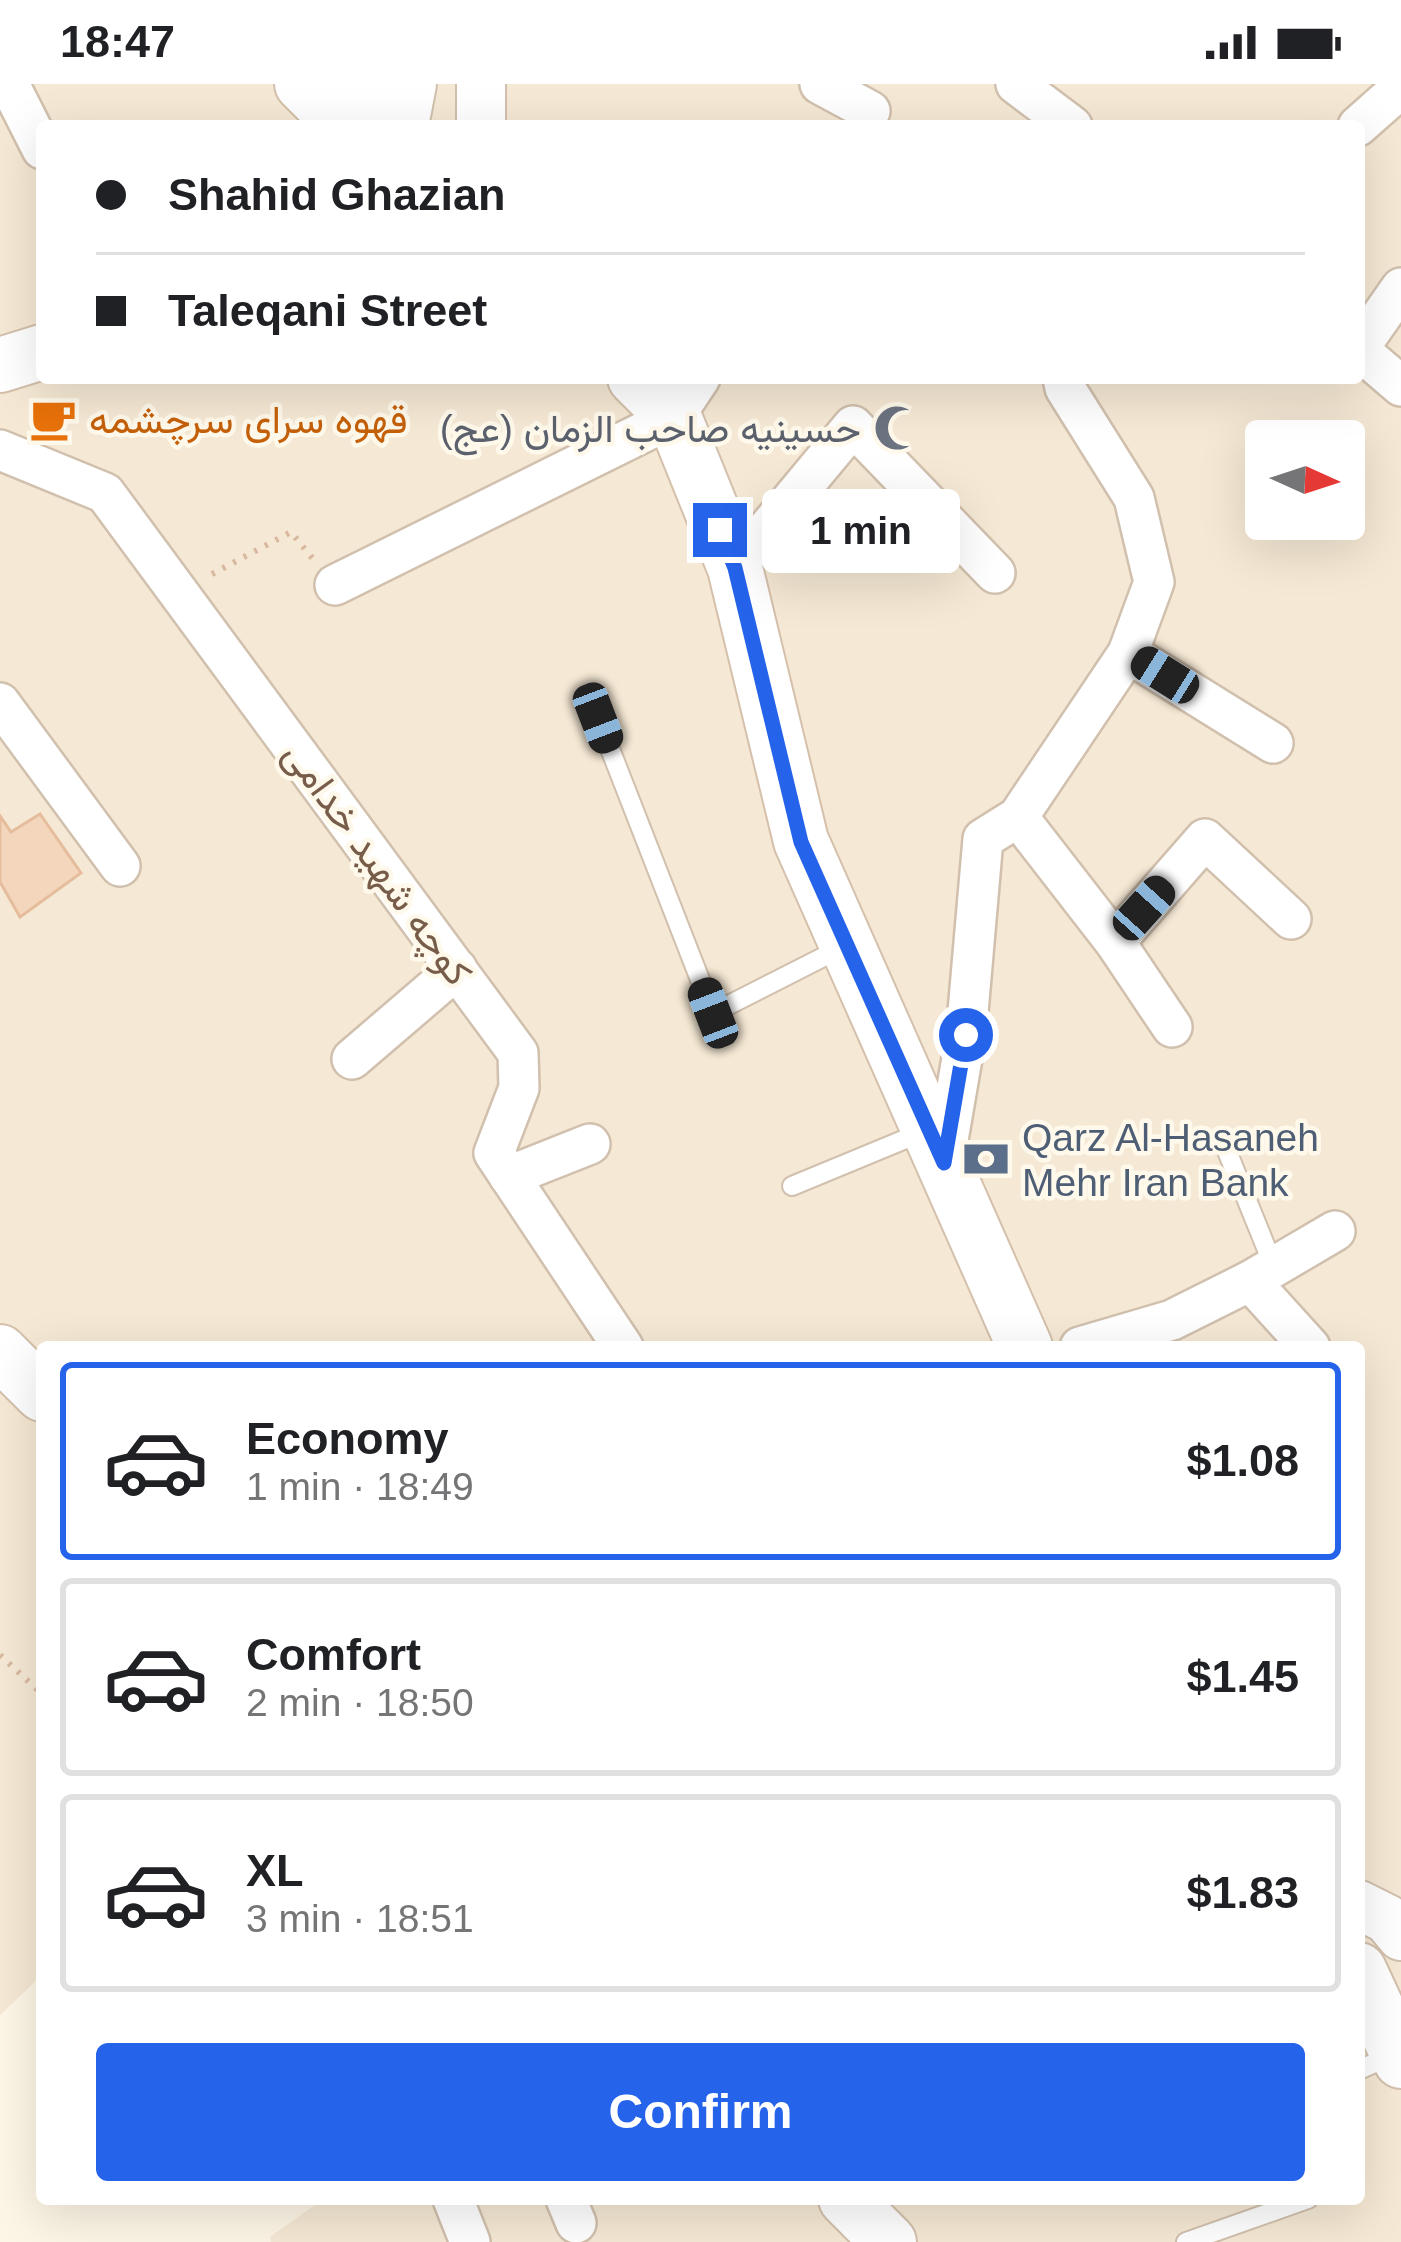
<!DOCTYPE html>
<html lang="en">
<head>
<meta charset="utf-8">
<style>
	:root { --surface:#fff; --page:#f2f2f2; --text:#202124; --muted:#757577; --line:#e0e0e0; --accent:#2563eb }
	body { margin:0; font-family:Helvetica,Vazirmatn,sans-serif; background:var(--page); color:var(--text); height:100vh; display:flex; flex-direction:column; font-size:45px; white-space:nowrap }
	* { box-sizing:border-box; margin:0 }
	p { font-size:39px; color:var(--muted) }
	.icon { flex:none; width:66px; height:66px; fill:none; stroke:currentColor; stroke-width:2; stroke-linecap:round; stroke-linejoin:round }
	.map { position:relative; flex:1; overflow:hidden }
	.side { position:absolute; left:36px; top:1257px; width:1329px; height:864px; display:flex; flex-direction:column; background:var(--surface); border-radius:12px; box-shadow:0 12px 48px #0002 }
	.side>* { flex:none }
	.hud { position:absolute; left:36px; top:36px; width:1329px; height:264px; border-radius:12px; box-shadow:0 12px 48px #0002; display:grid; align-content:center; height:264px; padding:0 60px; background:var(--surface) }
	.needle { width:78px; rotate:93deg }
	.fabs { position:absolute; left:1245px; top:336px; display:grid; gap:24px }
	.fabs a { display:grid; place-items:center; width:120px; height:120px; border-radius:12px; background:var(--surface); box-shadow:0 12px 48px #0002; font-size:60px }
	.end { position:absolute; width:54px; height:54px; margin:-27px; border:15px solid #2563eb; background:#fff; box-shadow:0 0 0 6px #fff }
	.from { border-radius:50% }
	.bubble { position:absolute; height:84px; border-radius:12px; background:var(--surface); box-shadow:0 12px 48px #0002; font-size:39px; font-weight:700; line-height:84px; text-align:center }
	.car { position:absolute; width:36px; height:72px; margin:-36px -18px; border-radius:15px; box-shadow:0 0 9px 3px #0007; background:linear-gradient(#222 24%,#8ab4d8 0 40%,#222 0 76%,#8ab4d8 0 86%,#222 0) }
	.hud b { display:flex; align-items:center; gap:42px; height:114px; font-size:45px }
	.hud b+b { border-top:3px solid var(--line) }
	.hud i { width:30px; height:30px; background:var(--text) }
	ul { padding:21px 0 0; list-style:none }
	li { display:flex; align-items:center; gap:36px; height:198px; margin:0 24px 18px; padding:0 36px; border:6px solid var(--line); border-radius:12px }
	li div { flex:1 }
	li b { display:block; font-size:45px }
	li em { font-style:normal; font-weight:700 }
	li.current { border-color:var(--accent) }
	li>.icon { width:108px; height:108px; stroke-width:1.5 }
	.button { display:flex; gap:24px; margin-top:auto; padding:24px 60px }
	.button a { flex:1; height:138px; border-radius:12px; background:var(--accent); color:#fff; font-size:48px; font-weight:700; line-height:138px; text-align:center }
	.status { display:flex; justify-content:space-between; align-items:center; height:84px; padding:0 60px; background:var(--surface); direction:ltr }
	.status svg { height:33px; fill:currentColor }
	.map>svg:first-child { display:block }
</style>
</head>
<body>
<div class="status"><b>18:47</b><svg viewBox="0 0 49 12"><path d="M0 12V9h3v3zM5 12V6h3v6zM10 12V3h3v9zM15 12V0h3v12zM26 1h20v11H26zM47 4h2v5h-2z"/></svg></div>
<div class="map">
<svg width="1401" height="2158" viewBox="0 0 1401 2158">
	<rect width="100%" height="100%" fill="#fdf5e5"/>
	<!-- residential -->
	<path fill="#f5e8d4" fill-rule="evenodd" d="M0,0H1401V2158H271L270,2153L323,2115H1359V1263H42V1891L0,1931ZM42,42H1359V294H42ZM1266,357H1344V435H1266Z"/>
	<!-- building -->
	<polygon fill="#f3d6bc" stroke="#e6bd9c" stroke-width="3" points="40,730 81,789 20,833 0,798 0,732 11,748"/>
	<g fill="none" stroke-linecap="round" stroke-linejoin="round">
		<!-- service casing -->
		<g stroke="#d1c0ad" stroke-width="22">
			<g id="service">
				<polyline points="598,634 713,929 843,863"/>
				<polyline points="1225,1062 1274,1183"/>
				<polyline points="792,1102 925,1047"/>
				<polyline points="1359,1986 1392,1971"/>
				<polyline points="1186,2158 1308,2115"/>
			</g>
		</g>
		<!-- minor casing -->
		<g stroke="#d1c0ad" stroke-width="44">
			<g id="minor">
				<polyline points="9,0 42,65"/>
				<polyline points="820,0 870,27"/>
				<polyline points="1016,0 1072,42"/>
				<polyline points="1358,42 1401,4"/>
				<polyline points="1359,264 1401,204"/>
				<polyline points="1359,266 1401,302"/>
				<polyline points="0,366 105,409 518,969 519,1004 494,1069 623,1263"/>
				<polyline points="735,484 853,342 995,489"/>
				<polyline points="335,501 674,333 700,294"/>
				<polyline points="1128,569 1273,659"/>
				<polyline points="0,619 120,782"/>
				<polyline points="1018,733 1115,858 1172,943"/>
				<polyline points="1115,858 1205,755 1291,835"/>
				<polyline points="352,975 457,885"/>
				<polyline points="944,1079 966,951 983,755 1018,733 1128,569 1154,498 1134,414 1065,304 1063,294"/>
				<polyline points="509,1092 590,1060"/>
				<polyline points="1250,1197 1335,1147"/>
				<polyline points="1080,1263 1172,1236 1250,1197 1310,1263"/>
				<polyline points="453,2115 470,2158"/>
				<polyline points="566,2115 576,2139"/>
			</g>
		</g>
		<!-- tertiary casing -->
		<g stroke="#d1c0ad" stroke-width="52">
			<g id="tertiary">
				<polyline points="404,42 412,0"/>
				<polyline points="481,42 481,0"/>
				<polyline points="1359,1821 1387,1835 1401,1852"/>
			</g>
		</g>
		<!-- secondary casing -->
		<g stroke="#d4c0ab" stroke-width="58">
			<g id="secondary">
				<polyline points="302,0 344,42"/>
				<polyline points="361,0 393,42"/>
				<polyline points="0,281 42,268"/>
				<polyline points="635,294 674,333 735,484 801,757 1025,1263"/>
				<polyline points="0,1268 42,1310"/>
				<polyline points="1359,1886 1401,1977"/>
				<polyline points="846,2115 889,2158"/>
			</g>
		</g>
		<!-- path -->
		<g stroke="#d8b99f" stroke-width="6" stroke-dasharray="3 9" stroke-linecap="butt">
			<polyline points="212,490 291,448 313,475"/>
			<polyline points="0,1571 42,1610"/>
		</g>
		<!-- service -->
		<use href="#service" stroke="#fff" stroke-width="18"/>
		<!-- minor -->
		<use href="#minor" stroke="#fff" stroke-width="39"/>
		<!-- tertiary -->
		<use href="#tertiary" stroke="#fff" stroke-width="48"/>
		<!-- secondary -->
		<use href="#secondary" stroke="#fff" stroke-width="54"/>
	</g>
	<g fill="none" stroke-linecap="round" stroke-linejoin="round">
		<!-- route -->
		<polyline stroke="#2563eb" stroke-width="15" points="720,446 735,484 801,758 944,1079 966,951"/>
	</g>
	<!-- icons -->
	<defs>
		<g id="cafe-bare" transform="scale(3.6)"><path d="M-5.5-4.5H6V0H3Q3 3.5 0 3.5H-2.5Q-5.5 3.5-5.5 0ZM3-3.2v2h1.7v-2ZM-6 4.5H4V6H-6Z" fill="#e8710a" stroke="#fff9ec" stroke-width="2.5" paint-order="stroke"/></g>
		<g id="mosque-bare" transform="scale(3.6)"><path d="M3.5-4.9A6 6 0 1 0 3.5 4.9A5 5 0 1 1 3.5-4.9Z" fill="#6b7280" stroke="#fff9ec" stroke-width="2.5" paint-order="stroke"/></g>
		<g id="bank-bare" transform="scale(3.6)"><path d="M-6-4H6V4H-6ZM0-2.3a2.3 2.3 0 1 0 0 4.6a2.3 2.3 0 1 0 0-4.6Z" fill="#5c6f8a" stroke="#fff9ec" stroke-width="2.5" paint-order="stroke"/></g>
	</defs>
	<g fill-rule="evenodd">
		<use href="#cafe-bare" x="53" y="335"/>
		<use href="#mosque-bare" x="897" y="344"/>
		<use href="#bank-bare" x="986" y="1075"/>
	</g>
	<g text-anchor="middle" dominant-baseline="central" stroke-width="9" stroke-linejoin="round" paint-order="stroke">
		<!-- food labels -->
		<g font-size="39" fill="#c56008" stroke="#fff9ec" text-anchor="start">
			<text x="89" y="335">قهوه سرای سرچشمه</text>
		</g>
		<!-- worship labels -->
		<g font-size="39" fill="#5b616d" stroke="#fff9ec" text-anchor="end">
			<text x="861" y="344">حسینیه صاحب الزمان (عج)</text>
		</g>
		<!-- street labels -->
		<g font-size="39" fill="#775d49" stroke="#fff9ec">
			<text transform="translate(378 779) rotate(54)">کوچه شهید خدامی</text>
		</g>
		<!-- service labels -->
		<g font-size="39" fill="#4e5e75" stroke="#fff9ec" text-anchor="start">
			<text x="1022" y="1053">Qarz Al-Hasaneh<tspan x="1022" dy="45">Mehr Iran Bank</tspan></text>
		</g>
	</g>
</svg>
<div class="fabs">
<a><svg class="needle" viewBox="-14 -14 28 28"><path d="M0-13l5 13h-10z" fill="#e53935"/><path d="M0 13l5-13h-10z" fill="#757577"/></svg></a>
</div>
<i class="end from" style="left:966px;top:951px"></i>
<i class="end" style="left:720px;top:446px"></i>
<div class="bubble" style="left:762px;top:405px;width:198px">1 min</div>
<i class="car" style="left:1165px;top:591px;rotate:302deg"></i>
<i class="car" style="left:598px;top:634px;rotate:159deg"></i>
<i class="car" style="left:1144px;top:824px;rotate:42deg"></i>
<i class="car" style="left:713px;top:929px;rotate:339deg"></i>
<div class="hud">
<b><i class="from"></i>Shahid Ghazian</b>
<b><i></i>Taleqani Street</b>
</div>
<section class="side">
<ul>
<li class="current"><svg class="icon" aria-label="car" viewBox="0 0 24 24"><path d="M5 17H2v-5l4-1 3-4h7l3 4 3 1v5h-3M9 17h6M6 11h13"/><circle cx="7" cy="17" r="2"/><circle cx="17" cy="17" r="2"/></svg><div><b>Economy</b><p>1 min · 18:49</p></div><em>$1.08</em></li>
<li><svg class="icon" aria-label="car" viewBox="0 0 24 24"><path d="M5 17H2v-5l4-1 3-4h7l3 4 3 1v5h-3M9 17h6M6 11h13"/><circle cx="7" cy="17" r="2"/><circle cx="17" cy="17" r="2"/></svg><div><b>Comfort</b><p>2 min · 18:50</p></div><em>$1.45</em></li>
<li><svg class="icon" aria-label="car" viewBox="0 0 24 24"><path d="M5 17H2v-5l4-1 3-4h7l3 4 3 1v5h-3M9 17h6M6 11h13"/><circle cx="7" cy="17" r="2"/><circle cx="17" cy="17" r="2"/></svg><div><b>XL</b><p>3 min · 18:51</p></div><em>$1.83</em></li>
</ul>
<div class="button"><a>Confirm</a></div>
</section>
</div>
</body>
</html>
